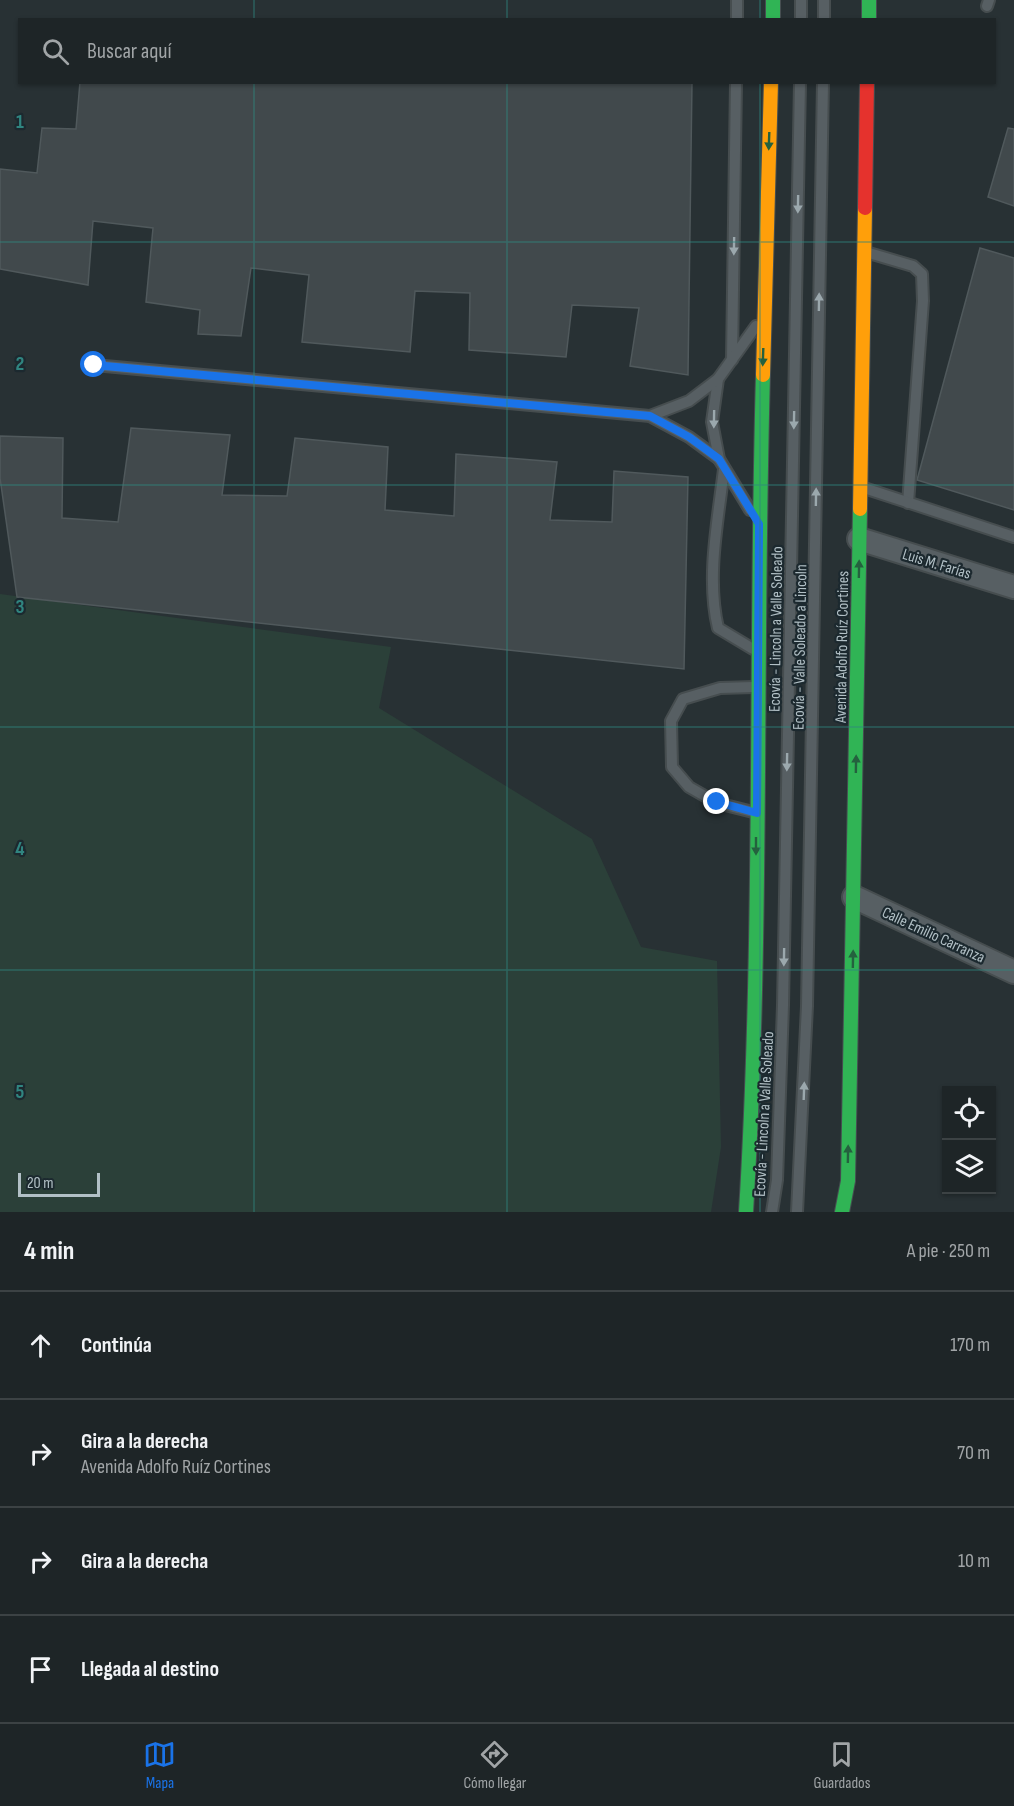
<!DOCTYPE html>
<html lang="es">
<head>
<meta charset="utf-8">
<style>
  :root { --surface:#1e2527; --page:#2b3133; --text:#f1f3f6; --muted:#a1a5a7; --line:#3c4244; --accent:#1a73e8 }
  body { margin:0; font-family:"Sofia Sans Condensed",sans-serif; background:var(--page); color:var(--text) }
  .controls { position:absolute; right:18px; bottom:18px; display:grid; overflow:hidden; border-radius:0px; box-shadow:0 2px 4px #0004 }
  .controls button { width:54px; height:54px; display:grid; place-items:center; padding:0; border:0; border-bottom:2px solid var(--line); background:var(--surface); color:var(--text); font:30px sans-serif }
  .scale { position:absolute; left:18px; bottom:15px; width:82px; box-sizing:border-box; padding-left:6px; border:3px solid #b2c0c6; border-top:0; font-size:16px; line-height:21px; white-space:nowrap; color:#b2c0c6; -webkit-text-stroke:4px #1c292f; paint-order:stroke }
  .stop { position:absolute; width:18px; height:18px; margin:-14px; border:4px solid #1a73e8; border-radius:50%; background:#fff }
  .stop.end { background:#1a73e8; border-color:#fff; box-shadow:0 2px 6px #0008 }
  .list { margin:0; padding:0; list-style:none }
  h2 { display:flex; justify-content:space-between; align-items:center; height:78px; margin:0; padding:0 24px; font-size:26px }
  h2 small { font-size:20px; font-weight:400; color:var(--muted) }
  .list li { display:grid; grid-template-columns:39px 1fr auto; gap:18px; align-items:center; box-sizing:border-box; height:108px; padding:0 24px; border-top:2px solid var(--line) }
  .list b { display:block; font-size:22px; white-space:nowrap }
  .list p { margin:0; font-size:20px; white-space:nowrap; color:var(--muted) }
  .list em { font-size:20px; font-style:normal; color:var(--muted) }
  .icon { flex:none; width:33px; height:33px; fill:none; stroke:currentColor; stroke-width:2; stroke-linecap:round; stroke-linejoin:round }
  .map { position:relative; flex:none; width:1014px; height:1212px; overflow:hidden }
  .search { position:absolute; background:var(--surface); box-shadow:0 2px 4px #0004; left:18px; right:18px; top:18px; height:66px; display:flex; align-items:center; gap:15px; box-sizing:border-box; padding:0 21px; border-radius:0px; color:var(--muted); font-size:22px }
  .sheet { height:510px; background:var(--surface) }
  nav { display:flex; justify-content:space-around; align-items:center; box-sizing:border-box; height:84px; border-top:2px solid var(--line); background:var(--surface); font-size:16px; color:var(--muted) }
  nav a { display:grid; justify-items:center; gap:3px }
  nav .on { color:var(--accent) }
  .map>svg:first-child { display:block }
</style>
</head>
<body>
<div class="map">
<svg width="1014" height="1212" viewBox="0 0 1014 1212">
  <rect width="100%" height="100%" fill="#283134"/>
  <path fill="#2b4039" d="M0,594L391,647L379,708L592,839L641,947L717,961L721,1147L711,1212H0Z"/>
  <g fill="#41494c" stroke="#50595c" stroke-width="1.5">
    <path d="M80,82H692L688,375L630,366L639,308L572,305L566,357L469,350L470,293L415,291L410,352L302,342L309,275L251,268L241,336L198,334L200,310L146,302L153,228L93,221L88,285L0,269V169L37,173L42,128L76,129Z"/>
    <path d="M1008,128L1014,129V206L988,197Z"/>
    <path d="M980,248L1014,258V510L917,480Z"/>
    <path d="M131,428L230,435L222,495L287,496L295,438L388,447L385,510L454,516L456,454L557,462L550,520L612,522L614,471L688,477L684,669L17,597L0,478V436L63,438L62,518L118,522Z"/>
  </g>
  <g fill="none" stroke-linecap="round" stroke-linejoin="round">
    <defs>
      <g id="lane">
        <path d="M987,6L989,0"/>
        <path d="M737,20V0"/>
        <path d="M801,20V0"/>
        <path d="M824,20V0"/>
        <path d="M869,253L913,266L922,274L923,301L908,503"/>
        <path d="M732,360L736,82"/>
        <path d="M94,365L650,416L689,437L719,459"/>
        <path d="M718,379L712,422L719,459L750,510"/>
        <path d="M650,416L689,401L718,379L756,326"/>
        <path d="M724,469C718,520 706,578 718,628L753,649"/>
        <path d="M864,488L1014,537"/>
        <path d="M753,812L717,803L689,787L672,767L671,721L683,699L720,688L754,687"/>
        <path d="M772,1212L777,1180L783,1005L800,82"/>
        <path d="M797,1212L807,1006L823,82"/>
      </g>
      <g id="street">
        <path d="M859,539L1014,587"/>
        <path d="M854,897L1014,972"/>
      </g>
      <g id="fast">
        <path d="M773,0V20"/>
        <path d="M869,0V20"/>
        <path d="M746,1212C763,933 755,654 763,375"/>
        <path d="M842,1212L848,1181L860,509"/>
      </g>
      <g id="slow">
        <path d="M763,375L771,82"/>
        <path d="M860,509L865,208"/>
      </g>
      <path id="jam" d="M865,208L867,82"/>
    </defs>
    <use href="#lane" stroke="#464d4f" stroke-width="14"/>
    <use href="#street" stroke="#464d4f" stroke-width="26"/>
    <use href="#fast" stroke="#464e51" stroke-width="16"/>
    <use href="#slow" stroke="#464e51" stroke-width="16"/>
    <use href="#jam" stroke="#464e51" stroke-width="16"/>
    <use href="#lane" stroke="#575f63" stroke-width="10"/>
    <use href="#street" stroke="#575f63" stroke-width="22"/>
    <use href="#fast" stroke="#30b455" stroke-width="14"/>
    <use href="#slow" stroke="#ff9f0a" stroke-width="14"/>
    <use href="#jam" stroke="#e5322d" stroke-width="14"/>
  </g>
  <defs><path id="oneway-solid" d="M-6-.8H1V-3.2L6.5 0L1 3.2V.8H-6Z" transform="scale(1.5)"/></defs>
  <g fill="#24613e">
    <use href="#oneway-solid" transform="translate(769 141) rotate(92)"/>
    <use href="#oneway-solid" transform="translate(763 357) rotate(92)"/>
    <use href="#oneway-solid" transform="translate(859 569) rotate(-89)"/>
    <use href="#oneway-solid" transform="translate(856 764) rotate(-89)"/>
    <use href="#oneway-solid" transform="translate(756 846) rotate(90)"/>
    <use href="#oneway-solid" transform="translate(853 959) rotate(-89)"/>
    <use href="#oneway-solid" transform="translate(848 1154) rotate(-89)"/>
  </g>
  <g fill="#9ba8ad">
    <use href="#oneway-solid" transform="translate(798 204) rotate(91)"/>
    <use href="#oneway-solid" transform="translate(734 246) rotate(91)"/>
    <use href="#oneway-solid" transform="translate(819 302) rotate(-89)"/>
    <use href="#oneway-solid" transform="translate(714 419) rotate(91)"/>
    <use href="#oneway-solid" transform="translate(794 420) rotate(91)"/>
    <use href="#oneway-solid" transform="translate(816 497) rotate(-89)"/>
    <use href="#oneway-solid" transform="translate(787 762) rotate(91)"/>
    <use href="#oneway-solid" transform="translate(784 957) rotate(91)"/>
    <use href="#oneway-solid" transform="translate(804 1091) rotate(-88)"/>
  </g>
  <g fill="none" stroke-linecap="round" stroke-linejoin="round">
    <path stroke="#1a73e8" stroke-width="8" d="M94,365L650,416L689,437L719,459L759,524L757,813L717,802"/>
  </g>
  <path fill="none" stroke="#308580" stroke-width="1.5" stroke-opacity="0.55" d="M254,0V20M507,0V20M760,0V20M254,82V1212M507,82V1212M760,82V1212M0,242H1014M0,485H1014M0,727H1014M0,970H1014"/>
  <g text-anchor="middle" stroke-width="4.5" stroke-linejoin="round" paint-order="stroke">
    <g font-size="16" fill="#b2c0c6" stroke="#1c292f">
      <text transform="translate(937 563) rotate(17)" y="6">Luis M. Farías</text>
      <text transform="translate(775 629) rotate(-89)" y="6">Ecovía - Lincoln a Valle Soleado</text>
      <text transform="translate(799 647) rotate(-89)" y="6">Ecovía - Valle Soleado a Lincoln</text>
      <text transform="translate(841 647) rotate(-89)" y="6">Avenida Adolfo Ruíz Cortines</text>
      <text transform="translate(934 934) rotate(25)" y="6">Calle Emilio Carranza</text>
      <text transform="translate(763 1114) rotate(-87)" y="6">Ecovía - Lincoln a Valle Soleado</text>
    </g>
  </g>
  <g font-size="20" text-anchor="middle" font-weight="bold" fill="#308580" stroke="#1c292f" stroke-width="4.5" stroke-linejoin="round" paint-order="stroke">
    <text x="20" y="128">1</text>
    <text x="20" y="370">2</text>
    <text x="20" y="613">3</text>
    <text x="20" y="855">4</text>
    <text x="20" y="1098">5</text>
  </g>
</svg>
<div class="controls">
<button><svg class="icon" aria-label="locate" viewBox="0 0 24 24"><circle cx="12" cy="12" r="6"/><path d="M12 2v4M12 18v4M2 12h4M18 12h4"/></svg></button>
<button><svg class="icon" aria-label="layers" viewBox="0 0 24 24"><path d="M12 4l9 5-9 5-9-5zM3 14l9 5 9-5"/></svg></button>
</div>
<div class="scale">20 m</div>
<div class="stop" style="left:94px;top:365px"></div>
<div class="stop end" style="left:717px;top:802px"></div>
<div class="search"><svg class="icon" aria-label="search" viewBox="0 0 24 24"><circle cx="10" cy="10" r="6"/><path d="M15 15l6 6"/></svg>Buscar aquí</div>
</div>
<section class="sheet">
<h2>4 min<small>A pie · 250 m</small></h2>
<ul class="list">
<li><svg class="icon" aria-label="ahead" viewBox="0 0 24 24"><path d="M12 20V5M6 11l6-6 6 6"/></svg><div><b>Continúa</b></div><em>170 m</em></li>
<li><svg class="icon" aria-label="right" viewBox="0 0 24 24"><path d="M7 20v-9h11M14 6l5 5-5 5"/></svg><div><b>Gira a la derecha</b><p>Avenida Adolfo Ruíz Cortines</p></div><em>70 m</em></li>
<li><svg class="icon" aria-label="right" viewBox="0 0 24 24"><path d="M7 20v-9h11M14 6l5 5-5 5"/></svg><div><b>Gira a la derecha</b></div><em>10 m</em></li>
<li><svg class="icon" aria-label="arrive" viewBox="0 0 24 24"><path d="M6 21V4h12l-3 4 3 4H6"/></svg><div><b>Llegada al destino</b></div></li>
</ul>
</section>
<nav>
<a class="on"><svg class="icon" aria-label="map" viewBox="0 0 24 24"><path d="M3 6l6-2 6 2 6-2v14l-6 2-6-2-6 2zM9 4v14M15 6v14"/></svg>Mapa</a>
<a><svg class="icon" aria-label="directions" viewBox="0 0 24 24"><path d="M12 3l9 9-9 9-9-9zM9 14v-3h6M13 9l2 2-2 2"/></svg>Cómo llegar</a>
<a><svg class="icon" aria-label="saved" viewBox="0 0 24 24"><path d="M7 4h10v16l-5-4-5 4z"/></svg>Guardados</a>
</nav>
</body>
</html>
